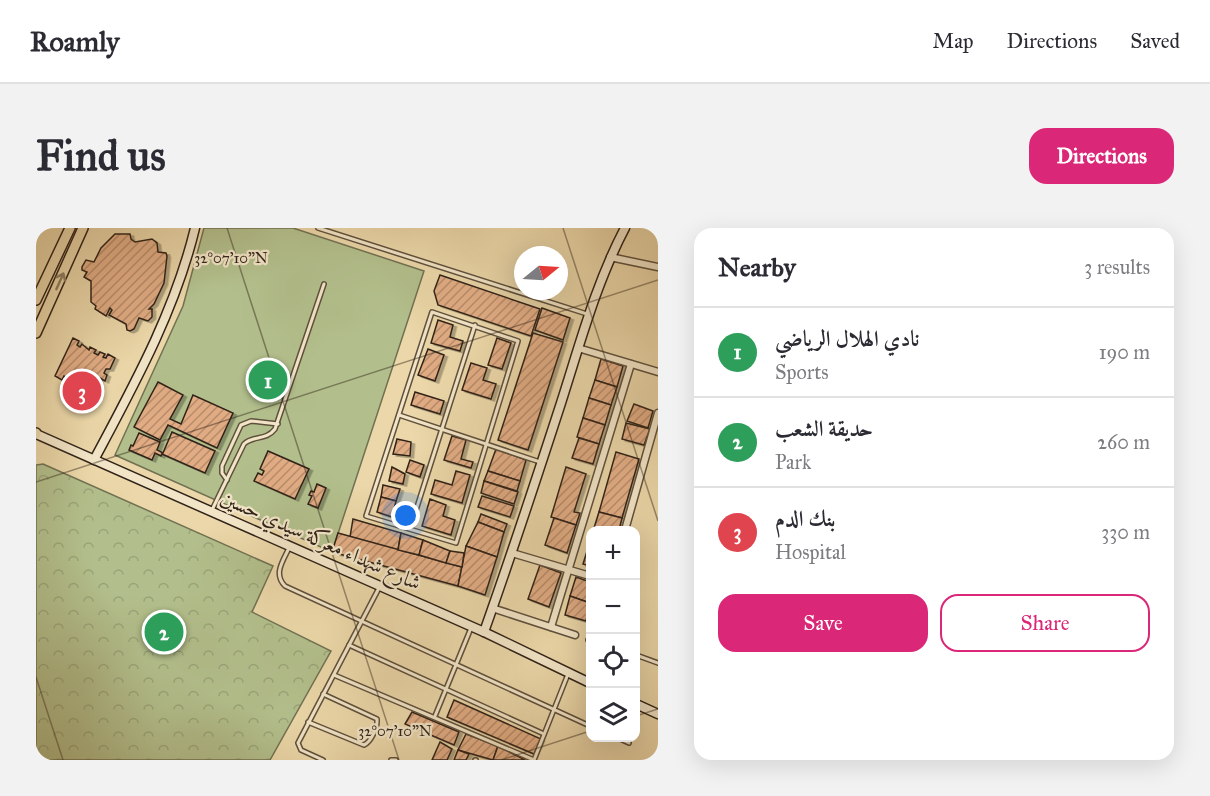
<!DOCTYPE html>
<html lang="en">
<head>
<meta charset="utf-8">
<style>
  :root { --surface:#fff; --page:#f2f2f3; --text:#2b2b33; --muted:#7c7c81; --line:#e1e1e2; --accent:#db2777 }
  body { margin:0; font-family:"IM FELL Great Primer",Amiri,serif; background:var(--page); color:var(--text) }
  .controls { position:absolute; right:18px; bottom:18px; display:grid; overflow:hidden; border-radius:12px; box-shadow:0 6px 24px #0002 }
  .controls button { width:54px; height:54px; display:grid; place-items:center; padding:0; border:0; border-bottom:2px solid var(--line); background:var(--surface); color:var(--text); font:30px sans-serif }
  .compass { position:absolute; left:478px; top:18px; width:54px; height:54px; border-radius:50%; background:var(--surface); box-shadow:0 6px 24px #0002; rotate:72deg }
  .you { position:absolute; left:370px; top:288px; width:21px; height:21px; margin:-15px; border:4px solid #fff; border-radius:50%; background:#1a73e8; box-shadow:0 0 0 9px #1a73e833 }
  .badge { display:grid; place-items:center; width:39px; height:39px; border-radius:50%; background:var(--accent); color:#fff; font-size:20px; font-weight:700 }
  .pin { position:absolute; translate:-50% -50%; border:3px solid #fff; box-shadow:0 2px 6px #0006 }
  .list { margin:0; padding:0; list-style:none }
  h2 { display:flex; justify-content:space-between; align-items:center; height:78px; margin:0; padding:0 24px; font-size:26px }
  h2 small { font-size:20px; font-weight:400; color:var(--muted) }
  .list li { display:grid; grid-template-columns:39px 1fr auto; gap:18px; align-items:center; box-sizing:border-box; height:90px; padding:0 24px; border-top:2px solid var(--line) }
  .list b { display:block; font-size:22px; white-space:nowrap }
  .list p { margin:0; font-size:20px; white-space:nowrap; color:var(--muted) }
  .list em { font-size:20px; font-style:normal; color:var(--muted) }
  .actions { display:flex; gap:12px; padding:18px 24px }
  .actions a { flex:1; padding:14px 0; border:2px solid var(--accent); border-radius:18px; text-align:center; font-size:21px; color:var(--accent) }
  .actions .main { background:var(--accent); color:#fff }
  .icon { flex:none; width:33px; height:33px; fill:none; stroke:currentColor; stroke-width:2; stroke-linecap:round; stroke-linejoin:round }
  .map { position:relative; flex:none; width:622px; height:532px; overflow:hidden; border-radius:18px }
  header { display:flex; align-items:center; gap:36px; box-sizing:border-box; height:84px; padding:0 30px; background:var(--surface); border-bottom:2px solid var(--line) }
  header strong { font-size:28px }
  nav { display:flex; gap:33px; margin-inline-start:auto; font-size:21px }
  .intro { display:flex; align-items:center; justify-content:space-between; box-sizing:border-box; height:144px; padding:0 36px }
  h1 { margin:0; font-size:42px }
  .button { padding:15px 27px; border-radius:18px; background:var(--accent); color:#fff; font-size:21px; font-weight:700 }
  main { display:flex; gap:36px; padding:0 36px }
  aside { flex:1; background:var(--surface); border-radius:18px; box-shadow:0 6px 24px #0002 }
  .map>svg:first-child { display:block }
</style>
</head>
<body>
<header>
<strong>Roamly</strong>
<nav><a>Map</a><a>Directions</a><a>Saved</a></nav>
</header>
<div class="intro"><h1>Find us</h1><a class="button">Directions</a></div>
<main>
<div class="map">
<svg width="622" height="532" viewBox="0 0 622 532">
  <defs>
    <pattern id="park-crowns" width="20" height="18" patternUnits="userSpaceOnUse" patternTransform="scale(1.5)"><rect width="20" height="18" fill="#b2bf8c"/><path d="M2 6a3 3 0 1 1 6 0M12 15a3 3 0 1 1 6 0" fill="none" stroke="#99a478"/></pattern>
    <pattern id="building-hatch" width="6" height="6" patternUnits="userSpaceOnUse" patternTransform="scale(1.5)"><rect width="6" height="6" fill="#e1ac84"/><path d="M-1 1l2-2M0 6l6-6M5 7l2-2" fill="none" stroke="#b78c6b"/></pattern>
    <filter id="shadow"><feDropShadow dx="3.5" dy="2" stdDeviation="0" flood-color="#0004"/></filter>
  </defs>
  <rect width="100%" height="100%" fill="#ebd7a9"/>
  <filter id="stains"><feTurbulence type="fractalNoise" baseFrequency=".00333" numOctaves="4"/><feColorMatrix values="0 0 0 0 .2 0 0 0 0 .09 0 0 0 0 .02 0 0 0 .5 -.17"/></filter>
  <radialGradient id="worn" r=".72"><stop offset=".6" stop-color="#630" stop-opacity="0"/><stop offset="1" stop-color="#630" stop-opacity=".3"/></radialGradient>
  <path fill="#b2bf8c" stroke="#717152" stroke-width="1.5" d="M168,0H257L388,43L296,324L79,227L147,78Z"/>
  <path fill="url(#park-crowns)" stroke="#717152" stroke-width="1.5" d="M7,236L237,338L216,384L295,423L234,532H0V237Z"/>
  <g fill="url(#building-hatch)" stroke="#302319" stroke-width="1.5" filter="url(#shadow)">
    <path d="M79,6H94L95,11L99,14L116,11L121,15L122,24L130,25L131,28L128,55L118,76L113,81H116V89L112,93L103,90L98,101L94,103L91,102L90,96L73,87L76,82L74,80L70,88L59,81L60,78L55,74V53L48,49L51,44L46,42V39L50,32L58,34L65,20Z"/>
    <path d="M404,47L504,81L495,108L402,77L398,63Z"/>
    <path d="M506,80L534,90L527,112L499,102Z"/>
    <path d="M402,92L417,97L414,109L427,113L424,123L395,115Z"/>
    <path d="M497,105L527,114L492,222L462,212Z"/>
    <path d="M37,110L43,113L41,117L44,119L46,116L53,122L54,119L60,122L58,125L62,127L64,124L69,126L67,129L70,130L72,126L79,130L74,141H70L68,145L71,147L69,153L64,150L61,157L57,155L53,164L59,167L53,178L41,172L40,176L28,170L34,158L38,160L40,154L28,148L26,152L19,148Z"/>
    <path d="M461,110L475,115L466,141L452,137Z"/>
    <path d="M392,121L408,127L399,153L382,147Z"/>
    <path d="M565,131L587,138L581,159L559,152Z"/>
    <path d="M435,135L451,140L447,152L460,156L455,171L426,162Z"/>
    <path d="M559,152L581,159L575,177L553,170Z"/>
    <path d="M122,154L147,167L134,191L145,196L157,167L197,185L181,220L132,197L124,212L98,199Z"/>
    <path d="M379,164L408,173L404,186L375,177Z"/>
    <path d="M553,170L575,177L569,197L547,190Z"/>
    <path d="M598,176L617,183L612,200L591,193Z"/>
    <path d="M547,190L569,197L563,216L541,209Z"/>
    <path d="M590,195L614,201L608,217L586,211Z"/>
    <path d="M136,204L179,223L169,245L126,226L125,228L119,225L116,232L93,222L95,217L97,218L103,205L124,214L121,222L127,225Z"/>
    <path d="M416,208L430,212L425,231L437,234L435,240L408,232Z"/>
    <path d="M543,210L563,216L557,236L536,230Z"/>
    <path d="M361,211L375,214L374,228L357,226Z"/>
    <path d="M460,221L490,232L484,253L452,243Z"/>
    <path d="M232,223L273,241L259,271L218,253L222,245L226,247L228,243L224,241Z"/>
    <path d="M580,224L603,231L586,290L563,284Z"/>
    <path d="M374,232L388,237L384,249L370,244Z"/>
    <path d="M356,239L369,246L367,256L353,253Z"/>
    <path d="M530,239L550,246L538,284L544,285L540,297L515,289Z"/>
    <path d="M420,243L434,247L426,275L395,266L399,252L416,257Z"/>
    <path d="M452,243L484,253L481,263L448,253Z"/>
    <path d="M448,253L482,264L478,276L445,265Z"/>
    <path d="M281,256L290,260L282,280L272,276L276,268L273,267L275,263L278,264Z"/>
    <path d="M347,257L364,261L360,273L345,269Z"/>
    <path d="M446,268L478,278L474,289L442,279Z"/>
    <path d="M345,269L360,273L356,289L341,284Z"/>
    <path d="M394,271L410,277L407,288L419,292L415,307L386,298Z"/>
    <path d="M563,284L586,290L583,302H567L558,300Z"/>
    <path d="M445,286L471,296L468,304L442,294Z"/>
    <path d="M518,290L540,297L531,325L509,317Z"/>
    <path d="M317,291L365,305L362,322L314,309Z"/>
    <path d="M442,294L468,304L461,329L430,318Z"/>
    <path d="M302,305L426,339L422,358L296,324Z"/>
    <path d="M365,305L387,312L383,327L362,322Z"/>
    <path d="M387,312L414,323L410,335L383,327Z"/>
    <path d="M553,317L554,318V338L547,336Z"/>
    <path d="M430,318L461,329L449,367L422,358Z"/>
    <path d="M414,323L428,325L426,339L410,335Z"/>
    <path d="M504,337L525,345L513,379L492,371Z"/>
    <path d="M540,349L554,354V375L534,368Z"/>
    <path d="M534,368L554,375L550,393L529,387Z"/>
    <path d="M418,472L505,511L498,526L411,489Z"/>
    <path d="M376,484L423,504L418,517L369,496Z"/>
    <path d="M430,506L462,518L457,532L422,522Z"/>
    <path d="M404,514L416,521L411,532H396Z"/>
    <path d="M462,518L489,532H457Z"/>
    <path d="M422,522L433,526L430,532H418Z"/>
  </g>
  <g fill="none" stroke-linecap="round" stroke-linejoin="round">
    <defs>
      <g id="lane">
        <path d="M282,0L551,86"/>
        <path d="M396,84L482,113L420,315L330,288Z"/>
        <path d="M363,187L504,234"/>
        <path d="M191,252L186,245V238L205,197L215,193L242,196"/>
        <path d="M176,282L208,216C217,207 230,213 239,201L288,56"/>
        <path d="M374,301L439,97"/>
        <path d="M253,320C247,333 237,346 249,358L554,498"/>
        <path d="M552,412H554"/>
        <path d="M313,417L508,506"/>
        <path d="M600,427L622,435"/>
        <path d="M298,447L498,532"/>
        <path d="M399,488L435,400"/>
        <path d="M272,494L328,517C335,514 342,499 341,491L287,466"/>
        <path d="M580,509L593,515"/>
        <path d="M287,532L265,522L262,515L343,360"/>
        <path d="M355,532H360"/>
        <path d="M439,532H440"/>
        <path d="M498,532L532,446"/>
      </g>
      <g id="street">
        <path d="M574,29L622,39"/>
        <path d="M542,120L622,144"/>
        <path d="M589,302L622,185"/>
        <path d="M476,325L554,348"/>
        <path d="M456,380L539,407"/>
        <path d="M515,399L595,136"/>
      </g>
      <g id="secondary">
        <path d="M0,206L448,404L554,455"/>
        <path d="M58,232C98,157 139,83 159,0"/>
        <path d="M448,404C475,328 500,252 525,175C544,116 560,55 589,0"/>
        <path d="M600,476L622,486"/>
      </g>
      <g id="primary">
        <path d="M0,72L34,0"/>
        <path d="M0,105L47,0"/>
        <path d="M0,205V206"/>
      </g>
    </defs>
    <use href="#lane" stroke="#5f503d" stroke-width="6"/>
    <use href="#street" stroke="#5f503d" stroke-width="9"/>
    <use href="#secondary" stroke="#302319" stroke-width="11"/>
    <use href="#primary" stroke="#302319" stroke-width="12"/>
    <use href="#lane" stroke="#f2e5c7" stroke-width="3"/>
    <use href="#street" stroke="#f2e5c7" stroke-width="6"/>
    <use href="#secondary" stroke="#f2e5c7" stroke-width="8"/>
    <use href="#primary" stroke="#ebd7a9" stroke-width="9"/>
  </g>
  <defs><path id="oneway-shaft" d="M-6 0H5M1.5-3L5.5 0L1.5 3" fill="none" stroke-width="1.6" stroke-linecap="round" stroke-linejoin="round" transform="scale(1.5)"/></defs>
  <use stroke="#8e7d61" href="#oneway-shaft" transform="translate(24 53) rotate(-66)"/>
  <path fill="none" stroke="#302319" stroke-width="1.5" stroke-opacity="0.45" d="M191,0L363,532M527,0L622,293M0,254L622,52M0,449L27,532M600,488L622,481M465,532L554,503"/>
  <g text-anchor="middle" stroke-width="4.5" stroke-linejoin="round" paint-order="stroke">
    <g font-size="21" fill="#302319" stroke="#f2e5c7">
      <text transform="translate(285 312) rotate(24)" y="7">شارع شهداء معركة سيدي حسين</text>
    </g>
  </g>
  <g font-size="15" text-anchor="middle" fill="#302319" stroke="#f2e5c7" stroke-width="4.5" stroke-linejoin="round" paint-order="stroke">
    <text x="195" y="35">32°07'10"N</text>
    <text x="359" y="508">32°07'10"N</text>
  </g>
  <rect width="100%" height="100%" filter="url(#stains)"/>
  <rect width="100%" height="100%" fill="url(#worn)"/>
</svg>
<div class="controls">
<button>+</button>
<button>−</button>
<button><svg class="icon" aria-label="locate" viewBox="0 0 24 24"><circle cx="12" cy="12" r="6"/><path d="M12 2v4M12 18v4M2 12h4M18 12h4"/></svg></button>
<button><svg class="icon" aria-label="layers" viewBox="0 0 24 24"><path d="M12 4l9 5-9 5-9-5zM3 14l9 5 9-5"/></svg></button>
</div>
<svg class="compass" viewBox="-18 -18 36 36"><path d="M0-13l5 13h-10z" fill="#e53935"/><path d="M0 13l5-13h-10z" fill="#7c7c81"/></svg>
<div class="you"></div>
<div class="pin badge" style="left:232px;top:152px;background:#2e9e5b">1</div>
<div class="pin badge" style="left:128px;top:404px;background:#2e9e5b">2</div>
<div class="pin badge" style="left:46px;top:163px;background:#e0444e">3</div>
</div>
<aside>
<h2>Nearby<small>3 results</small></h2>
<ul class="list">
<li><span class="badge" style="background:#2e9e5b">1</span><div><b>نادي الهلال الرياضي</b><p>Sports</p></div><em>190 m</em></li>
<li><span class="badge" style="background:#2e9e5b">2</span><div><b>حديقة الشعب</b><p>Park</p></div><em>260 m</em></li>
<li><span class="badge" style="background:#e0444e">3</span><div><b>بنك الدم</b><p>Hospital</p></div><em>330 m</em></li>
</ul>
<div class="actions"><a class="main">Save</a><a>Share</a></div>
</aside>
</main>
</body>
</html>
